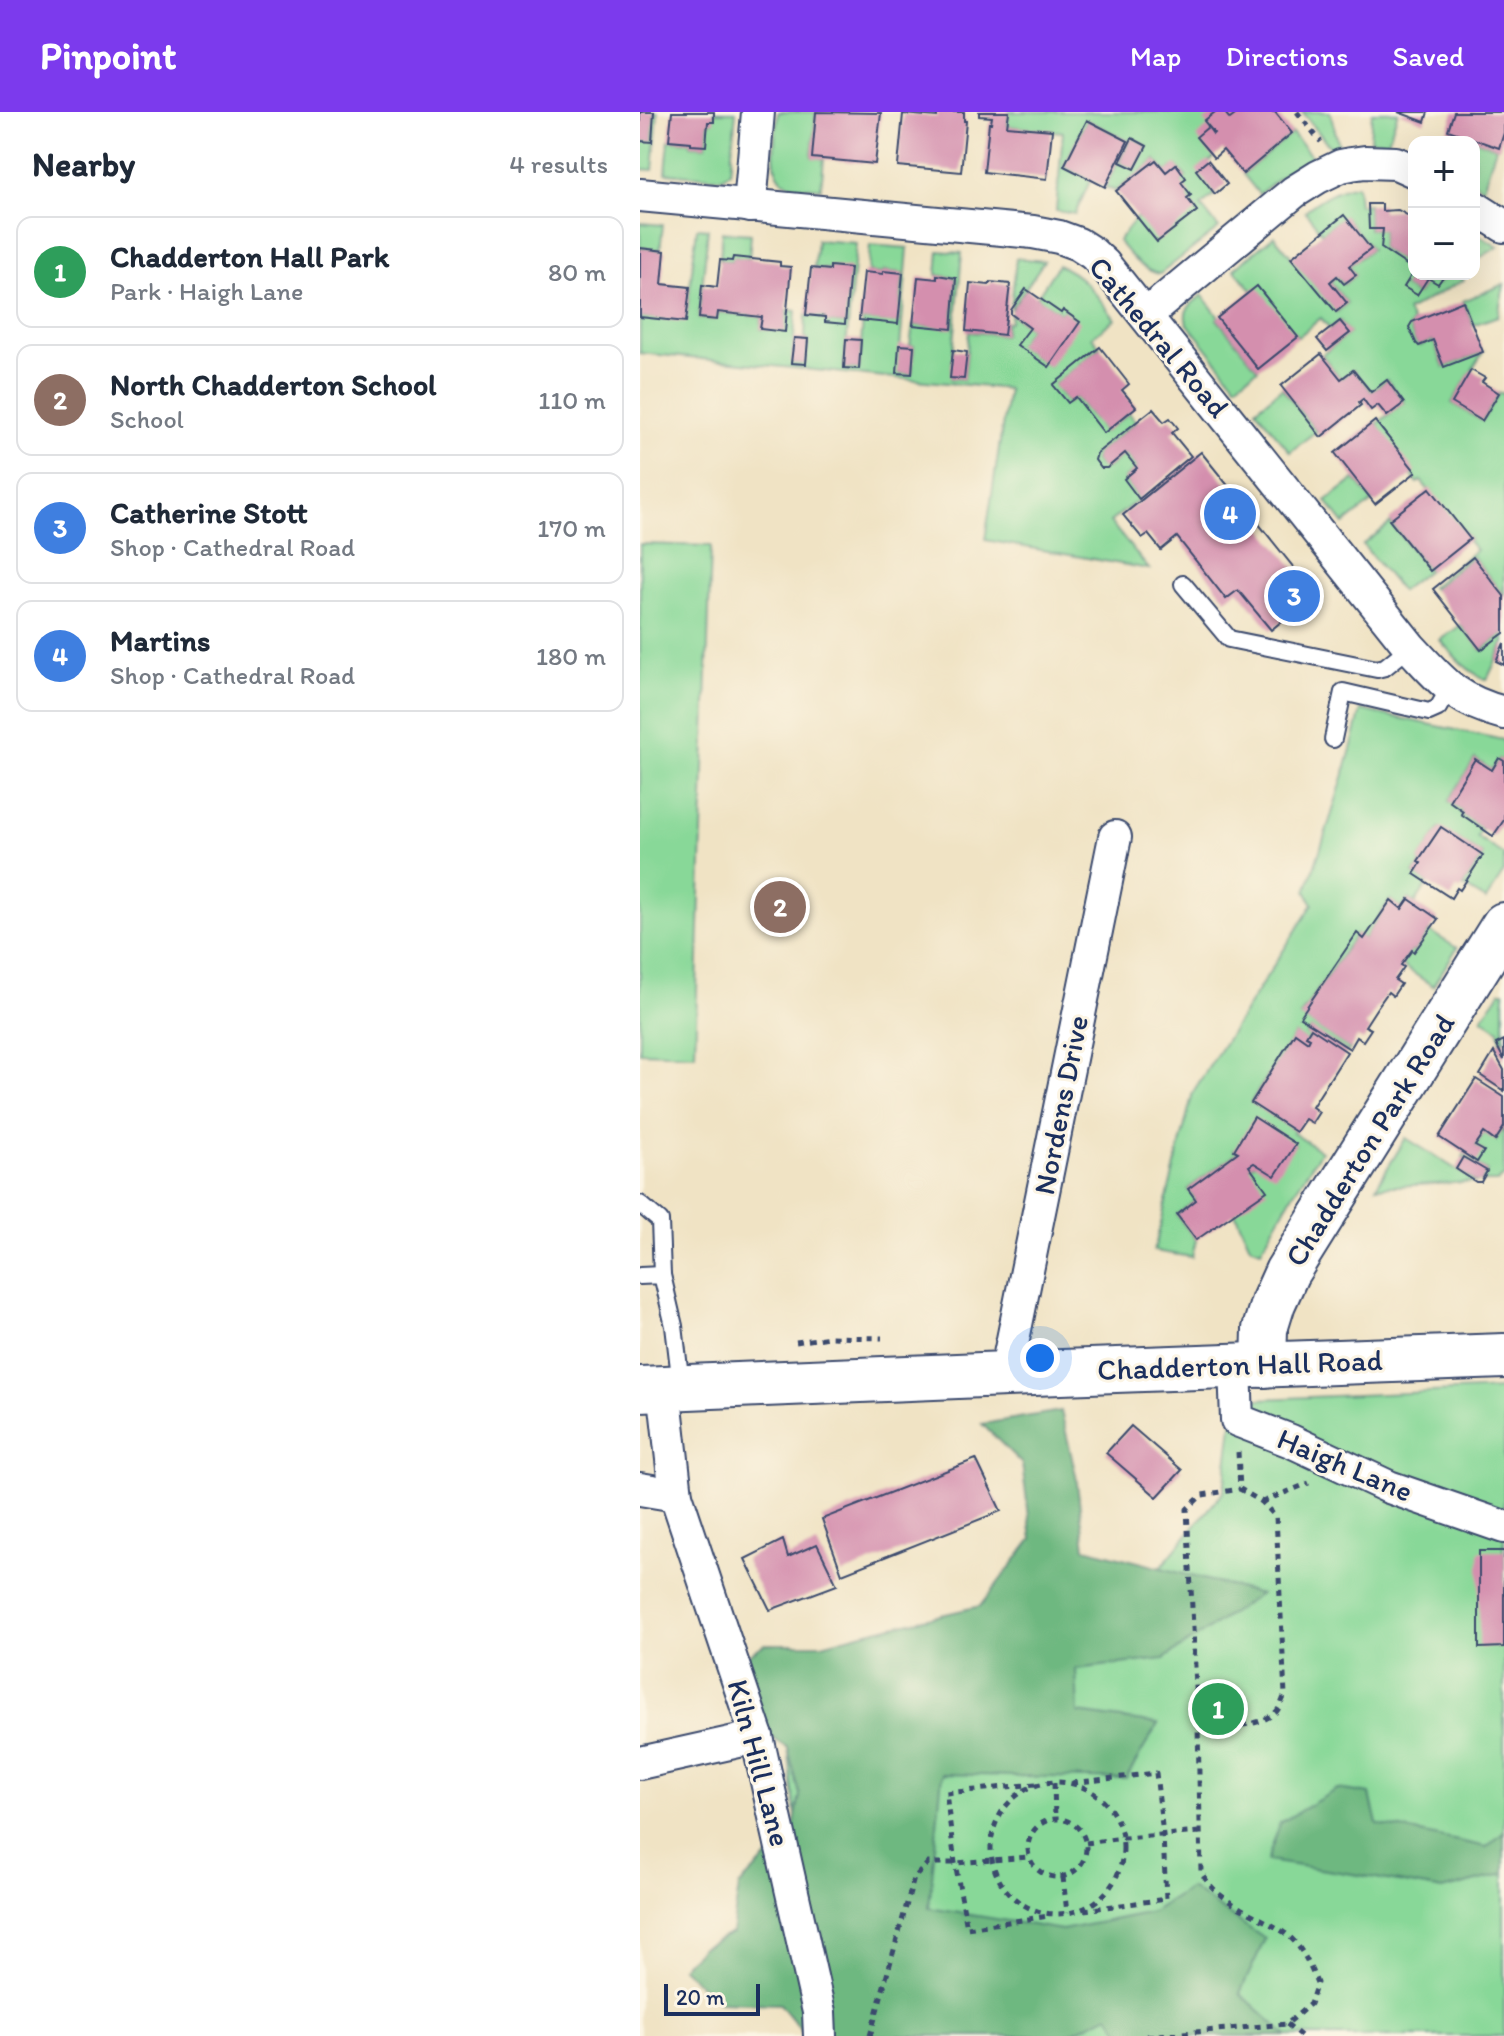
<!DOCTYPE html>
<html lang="en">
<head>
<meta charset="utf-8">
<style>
  :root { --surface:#fff; --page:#f2f2f3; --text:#1f2937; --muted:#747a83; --line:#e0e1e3; --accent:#7c3aed }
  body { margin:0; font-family:Itim,sans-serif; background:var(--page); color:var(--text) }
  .controls { position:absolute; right:24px; top:24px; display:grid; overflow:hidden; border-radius:16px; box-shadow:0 8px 32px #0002 }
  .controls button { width:72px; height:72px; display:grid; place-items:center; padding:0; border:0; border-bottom:2px solid var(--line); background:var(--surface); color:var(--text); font:40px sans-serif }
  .scale { position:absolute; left:24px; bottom:20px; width:96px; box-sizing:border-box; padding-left:8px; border:4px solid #1b2f5e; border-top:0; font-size:22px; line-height:28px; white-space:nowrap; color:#1b2f5e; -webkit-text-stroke:6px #fcf5e5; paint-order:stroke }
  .you { position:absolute; left:400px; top:1246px; width:28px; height:28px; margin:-20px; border:6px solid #fff; border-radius:50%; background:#1a73e8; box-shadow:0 0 0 12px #1a73e833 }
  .badge { display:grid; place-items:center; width:52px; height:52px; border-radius:50%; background:var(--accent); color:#fff; font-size:26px; font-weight:700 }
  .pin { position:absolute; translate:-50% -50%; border:4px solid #fff; box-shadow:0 2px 8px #0006 }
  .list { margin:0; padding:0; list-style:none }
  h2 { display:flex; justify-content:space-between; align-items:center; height:104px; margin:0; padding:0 32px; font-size:34px }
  h2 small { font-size:26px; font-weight:400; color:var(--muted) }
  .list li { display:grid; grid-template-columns:52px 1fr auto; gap:24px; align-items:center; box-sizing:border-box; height:112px; margin:0 16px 16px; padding:0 16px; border:2px solid var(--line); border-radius:16px }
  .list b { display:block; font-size:30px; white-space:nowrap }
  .list p { margin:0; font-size:26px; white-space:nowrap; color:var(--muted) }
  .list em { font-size:26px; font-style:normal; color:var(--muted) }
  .map { position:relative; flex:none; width:864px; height:1924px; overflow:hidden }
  header { display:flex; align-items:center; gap:48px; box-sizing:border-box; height:112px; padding:0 40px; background:var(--accent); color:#fff }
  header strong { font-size:38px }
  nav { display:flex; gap:44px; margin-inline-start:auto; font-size:28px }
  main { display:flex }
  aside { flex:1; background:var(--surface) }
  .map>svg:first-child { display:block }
</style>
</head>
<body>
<header>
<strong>Pinpoint</strong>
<nav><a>Map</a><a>Directions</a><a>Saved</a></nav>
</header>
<main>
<aside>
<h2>Nearby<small>4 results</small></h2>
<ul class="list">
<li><span class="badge" style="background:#2e9e5b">1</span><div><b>Chadderton Hall Park</b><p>Park · Haigh Lane</p></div><em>80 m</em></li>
<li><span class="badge" style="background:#8d6e63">2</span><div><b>North Chadderton School</b><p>School</p></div><em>110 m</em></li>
<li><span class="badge" style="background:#3f7fe0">3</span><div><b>Catherine Stott</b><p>Shop · Cathedral Road</p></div><em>170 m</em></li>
<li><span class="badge" style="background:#3f7fe0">4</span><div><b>Martins</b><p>Shop · Cathedral Road</p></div><em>180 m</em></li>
</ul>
</aside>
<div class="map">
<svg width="864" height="1924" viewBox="0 0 864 1924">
  <rect width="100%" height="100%" fill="#fcf5e5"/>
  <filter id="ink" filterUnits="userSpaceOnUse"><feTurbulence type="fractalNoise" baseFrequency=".0125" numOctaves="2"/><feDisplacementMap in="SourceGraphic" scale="16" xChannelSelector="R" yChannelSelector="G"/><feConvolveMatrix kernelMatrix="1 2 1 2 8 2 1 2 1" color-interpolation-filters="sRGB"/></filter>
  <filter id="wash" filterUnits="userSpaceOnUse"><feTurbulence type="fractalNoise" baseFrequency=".006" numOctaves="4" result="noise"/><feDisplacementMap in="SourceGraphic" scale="32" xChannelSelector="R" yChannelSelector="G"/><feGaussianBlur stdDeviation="1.8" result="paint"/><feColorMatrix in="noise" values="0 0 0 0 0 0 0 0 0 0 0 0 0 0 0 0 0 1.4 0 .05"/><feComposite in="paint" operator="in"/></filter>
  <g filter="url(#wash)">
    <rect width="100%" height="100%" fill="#f0e3c4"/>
    <g fill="#88d898" stroke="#52847b" stroke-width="2" fill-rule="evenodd">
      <path d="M14,0H18L13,58L0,57V29H12Z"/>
      <path d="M74,0H96L90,60L82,66L26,61L29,28L51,30V33L66,34L68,10H73Z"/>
      <path d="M138,0H176L172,45L184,47L181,76C171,75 159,75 149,72C125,63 137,19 138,0Z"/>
      <path d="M369,0H575L573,22L574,46L569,50L575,82L561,94L579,116L520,162C501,159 490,143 478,129L497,105L557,99L547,86L541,70L546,65L536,53L526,60L516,48L476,79L465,75L488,29L447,8L424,54L451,67L435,102L416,99L423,20L367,14ZM492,27L507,34L495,57L480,50Z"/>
      <path d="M662,0H690L699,33L691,36Z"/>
      <path d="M732,0H758L748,29L730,28Z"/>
      <path d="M810,19L856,35L843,76L834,70V30H806Z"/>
      <path d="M652,21L672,45L644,62L619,82L603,62Z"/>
      <path d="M717,73L719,93L728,92L729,117H743L741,136L774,158L764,175L777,183L788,166L798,172L805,162H820L824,168L767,199L772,210L769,215L776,231L780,234L793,228L804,255L843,240L812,291L842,309L859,281H864V484L833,445L793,477L791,475L836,438L828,429L830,427L781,369L777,371L737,312L764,290L747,268L731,280L713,258L701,267L682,243L709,221L700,209L690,217L681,206L658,225L612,178L594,157L634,124L697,200L707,191L690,170L697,164L704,172L715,163L709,154L731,137L704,104L682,121L665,99C681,86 696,77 717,73Z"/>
      <path d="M0,111L23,113L20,138L0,136Z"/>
      <path d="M57,116L68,117L59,206L76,208L78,200L122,205L121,217L144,219L147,198L156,199L152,251L165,252L168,227L165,226L166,203L185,205V210L205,212L190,155V158L174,156L177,128L216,131L204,256L219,257L223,208L258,211L263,161L244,159L243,162L228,160L230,133L268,136L258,261L272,262L274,234H270L273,213L312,216L316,166L297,163L299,139L322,141L311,266L324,267L329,220L364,223L366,210H370L371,202L390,216L378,233L409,254L423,199L421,201L397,185L418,153C444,163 458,185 475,207L452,225L460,235L414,273L428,291L436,285L464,320L489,301L496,310L457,341L455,348L461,355L467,356L485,341L497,356L484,367L499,387L470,410L509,457L345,428L368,277L0,241V205L46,209Z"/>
      <path d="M82,120L111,122L109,147L93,145L92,149L80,148Z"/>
      <path d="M834,120L858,135L834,149Z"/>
      <path d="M376,146L404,149L371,198Z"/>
      <path d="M864,172L858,204L833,213L823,189Z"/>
      <path d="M562,183L579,205L577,207L618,257L596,273L547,211C542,197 552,192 562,183Z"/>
      <path d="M642,276L676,319L650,340L616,297Z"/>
      <path d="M715,367L733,389L704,412L686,389Z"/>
      <path d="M751,411L788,458L761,479L723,433Z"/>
      <path d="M0,432L71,434L55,942L0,940Z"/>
      <path d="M821,513L842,538L864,521V531L847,568C824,557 817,547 800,528Z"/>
      <path d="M721,598L864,628V649L859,647L852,658L835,647L809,689L823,699L821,702L842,716L837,725L864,743V760L846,788L823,774L843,743L800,716L779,749L781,751L774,762L788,771L775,791L769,787L762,797L750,788L724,827L716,822L660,904L710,937L707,940L671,917L666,923L670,926L668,930L655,922L611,990L654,1018L653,1021L681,1039L651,1085L621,1138L610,1134L595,1101L609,1054L656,1032L595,1038L598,1040L548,1077L556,1088L537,1103L556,1128L552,1145L514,1139L553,980L673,792L666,779C687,720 706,660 721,598Z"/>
      <path d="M789,819L817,836L793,874L761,853L772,838L774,840Z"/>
      <path d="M861,879H864V928L861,930L859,918L842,906Z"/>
      <path d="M864,1015V1064L857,1070H841L847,1059L823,1045L825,1042L843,1039L835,1034L844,1021L856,1028Z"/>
      <path d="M766,1026L836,1070L736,1075Z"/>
      <path d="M864,1277V1924H179V1900L148,1636L436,1557L584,1379L595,1288Z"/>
    </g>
    <g fill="#6eb880" stroke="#44746f" stroke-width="2">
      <path d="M421,1299L436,1363L445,1436L620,1482L524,1547L436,1557L438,1601L518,1612L486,1667L302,1662L289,1796L422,1818L512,1800L550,1776L625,1827L600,1881L647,1924H483L469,1903L425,1924H166L140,1892L79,1890L41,1855L62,1835L92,1821L99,1774L153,1720L160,1683L148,1636L92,1600L78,1563L125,1532H182L219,1522L340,1494L392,1427L382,1352L342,1312Z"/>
      <path d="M697,1677L730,1682L737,1712L847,1735L864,1720V1762L803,1778L719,1763L627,1749L640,1711Z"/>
    </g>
    <g id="blocks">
      <g fill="#d48fae">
        <path d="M0,0H14L12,30L0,29Z"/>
        <path d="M32,0H74V10H68L66,34L51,33V30L29,28Z"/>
        <path d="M176,0L241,1L235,52L172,46Z"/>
        <path d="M297,0H324V9H326L321,60L258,54L263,2L297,5Z"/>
        <path d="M339,0H369L367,14L412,18L407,67L344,60L349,11H351L352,5L339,4Z"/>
        <path d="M575,0H584L590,7L599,0H635L652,21L603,62L583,38L574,46L556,25L568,15L573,22L574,21L564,9Z"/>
        <path d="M758,0H788L785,10Z"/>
        <path d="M814,0H864V21L859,36L808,18Z"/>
        <path d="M447,8L488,29L465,75L424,54Z"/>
        <path d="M492,26L507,34L495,57L480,50Z"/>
        <path d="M516,48L526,60L536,52L546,66L541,70L551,83L547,86L557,99L517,130L476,79Z"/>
        <path d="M568,48L587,72L575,82L556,58Z"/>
        <path d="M728,92H742V99L758,98L774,107V158L741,136L743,117H729Z"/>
        <path d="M704,103L731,137L709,154L716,163L704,172L697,164L690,170L707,191L696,200L651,146Z"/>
        <path d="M0,136L25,139L22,172L50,175L46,210L0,205Z"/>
        <path d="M93,145L140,150V154L151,155L145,220L120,217L122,205L78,200L77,208L59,206L62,173L77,175L80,148L92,149Z"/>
        <path d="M190,154L210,156L205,212L185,210V205L166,203L171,156L190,158Z"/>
        <path d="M243,159L263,161L258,212L219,208L224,160L243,162Z"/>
        <path d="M772,162H805L798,172L788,166L777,183L764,175Z"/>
        <path d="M297,163L316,166L312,217L273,213L278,165L297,167Z"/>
        <path d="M350,170L370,172L364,223L326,219L330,171L349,173Z"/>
        <path d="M617,174L658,225L618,257L577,206Z"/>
        <path d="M386,177L421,201L423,198L440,210L409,255L377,233L390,216L371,202V198Z"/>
        <path d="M823,189L843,240L804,255L793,228L779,234L776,231L769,215L772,210Z"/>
        <path d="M700,209L710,221L687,239L677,227Z"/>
        <path d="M154,226L168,227L166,252L151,251Z"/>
        <path d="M206,227L221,228L219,257L204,256Z"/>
        <path d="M259,233L274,234L272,262L257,261Z"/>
        <path d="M460,235L489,272L482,278L496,295L464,321L436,285L428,291L413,273Z"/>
        <path d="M313,238L327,240L324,267L310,266Z"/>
        <path d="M681,242L701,267L713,258L731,280L747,268L764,291L747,304L738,293L731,298L723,287L719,290L721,293L681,325L641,274Z"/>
        <path d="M831,258L845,266L842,270L859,281L842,309L812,291Z"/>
        <path d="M513,297L524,310L530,306L538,316L532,321L551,344L499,387L484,367L497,356L485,341L467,356H461L455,348L457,341Z"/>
        <path d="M735,309L776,360L735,392L695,341Z"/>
        <path d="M561,340L675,482L631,518L598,478L586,487L537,425L521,438L508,422L502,426L483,403Z"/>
        <path d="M790,376L830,427L790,459L749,408Z"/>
        <path d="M833,445L864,484V521L841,538L793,477Z"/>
        <path d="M864,531V553L856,549Z"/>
        <path d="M859,646L864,649V708L853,724L821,702L823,699L809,689L835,647L852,658Z"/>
        <path d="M801,715L843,743L820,778L817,776L811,786L774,762L781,751L778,749Z"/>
        <path d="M769,787L798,807L774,840L772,838L761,853L764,855L755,868L761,872L753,884L748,880L736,897L725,914L731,917L723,929L717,925L710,937L660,905L717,821L724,827L751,788L762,797Z"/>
        <path d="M671,916L707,940L672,995L679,1000L672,1011L665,1007L656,1020L611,991L655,921L668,930L670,926L666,924Z"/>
        <path d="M864,928V948L856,932Z"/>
        <path d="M854,940L864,958V979L840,963Z"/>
        <path d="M836,967L864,985V1015L855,1029L844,1021L835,1034L844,1039L837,1050L799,1025Z"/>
        <path d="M614,1005L656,1032L635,1064L614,1051L609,1054L627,1079L556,1128L537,1103L556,1088L548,1077L598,1040L594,1038Z"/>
        <path d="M823,1045L847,1059L841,1070H836L816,1057Z"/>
        <path d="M491,1314L542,1358L517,1385L466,1341Z"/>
        <path d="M336,1347L361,1399L202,1462L182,1407Z"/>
        <path d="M143,1428L148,1445L177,1432L197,1473L130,1498L105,1447Z"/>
        <path d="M839,1439H864V1535L839,1536Z"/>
      </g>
    </g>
  </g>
  <g filter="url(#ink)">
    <use href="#blocks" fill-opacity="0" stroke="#3b4a6d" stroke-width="2"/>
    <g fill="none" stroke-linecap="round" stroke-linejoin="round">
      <defs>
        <g id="lane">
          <path d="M543,472L589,527L737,557L745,555L770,535"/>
          <path d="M693,627L703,580L789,600L798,596L809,577"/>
          <path d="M0,1092L20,1109L22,1163"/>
          <path d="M0,1164L22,1163L34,1214L41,1273"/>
        </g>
        <g id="street">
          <path d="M0,83L393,120L419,125L438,132L452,141L464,152L770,535C803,570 815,588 864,601"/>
          <path d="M110,94L118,0"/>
          <path d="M834,95L864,114"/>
          <path d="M506,203L654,80L678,65L701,54L711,52L725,50L756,51L774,59"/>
          <path d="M595,1254L597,1308L651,1329L749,1375L864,1415"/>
          <path d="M366,1262L475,725"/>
          <path d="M24,1276L36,1383L117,1625L179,1900L180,1924"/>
          <path d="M0,1377L36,1383"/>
          <path d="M0,1651L117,1625"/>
        </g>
        <g id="secondary">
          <path d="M624,1253L625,1217L633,1191L647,1160L864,813"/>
          <path d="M0,1277L366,1262L864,1244"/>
        </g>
      </defs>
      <use href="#lane" stroke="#3b4a6d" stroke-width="20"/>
      <use href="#street" stroke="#3b4a6d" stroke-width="36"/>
      <use href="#secondary" stroke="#3b4a6d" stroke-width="48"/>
      <g stroke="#3b4a6d" stroke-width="5" stroke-dasharray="6 6" stroke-linecap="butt">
        <path d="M657,0L681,30"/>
        <path d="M156,1230L190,1225L242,1226"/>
        <path d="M598,1340L600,1377L622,1390L636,1405L645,1583C642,1589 640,1596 636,1600C615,1618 583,1613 558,1614L547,1397L562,1383L600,1377"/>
        <path d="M622,1390L669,1371"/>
        <circle cx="417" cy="1736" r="66"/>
        <path d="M414,1671L415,1707"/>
        <path d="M432,1671L516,1661L523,1723L526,1787L444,1798"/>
        <path d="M396,1672L306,1681L315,1751L327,1816L409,1804"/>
        <circle cx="417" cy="1736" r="29"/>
        <path d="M446,1731L483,1726L560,1720"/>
        <path d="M423,1765L427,1801"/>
        <path d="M647,1912L661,1924"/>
        <path d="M230,1924L274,1766L288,1751H315L389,1745"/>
        <path d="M507,1924L647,1912L670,1892L677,1871C669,1852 661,1831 642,1819C613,1800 579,1792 561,1760L558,1614"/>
      </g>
      <use href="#lane" stroke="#fff" stroke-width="16"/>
      <use href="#street" stroke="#fff" stroke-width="32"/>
      <use href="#secondary" stroke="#fff" stroke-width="44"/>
    </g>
  </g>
  <g text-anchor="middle" stroke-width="6" stroke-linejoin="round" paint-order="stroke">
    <g font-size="30" fill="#1b2f5e" stroke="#fcf5e5">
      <text transform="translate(519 225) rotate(50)" y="10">Cathedral Road</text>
      <text transform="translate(421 993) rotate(-79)" y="10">Nordens Drive</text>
      <text transform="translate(730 1028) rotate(-58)" y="10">Chadderton Park Road</text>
      <text transform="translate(600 1253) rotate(-2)" y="10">Chadderton Hall Road</text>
      <text transform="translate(705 1353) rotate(23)" y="10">Haigh Lane</text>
      <text transform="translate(119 1651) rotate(75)" y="10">Kiln Hill Lane</text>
    </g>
  </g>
</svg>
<div class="controls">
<button>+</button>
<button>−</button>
</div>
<div class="scale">20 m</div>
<div class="you"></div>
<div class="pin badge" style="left:578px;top:1597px;background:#2e9e5b">1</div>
<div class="pin badge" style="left:140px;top:795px;background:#8d6e63">2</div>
<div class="pin badge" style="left:654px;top:484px;background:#3f7fe0">3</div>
<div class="pin badge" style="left:590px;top:402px;background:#3f7fe0">4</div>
</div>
</main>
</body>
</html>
